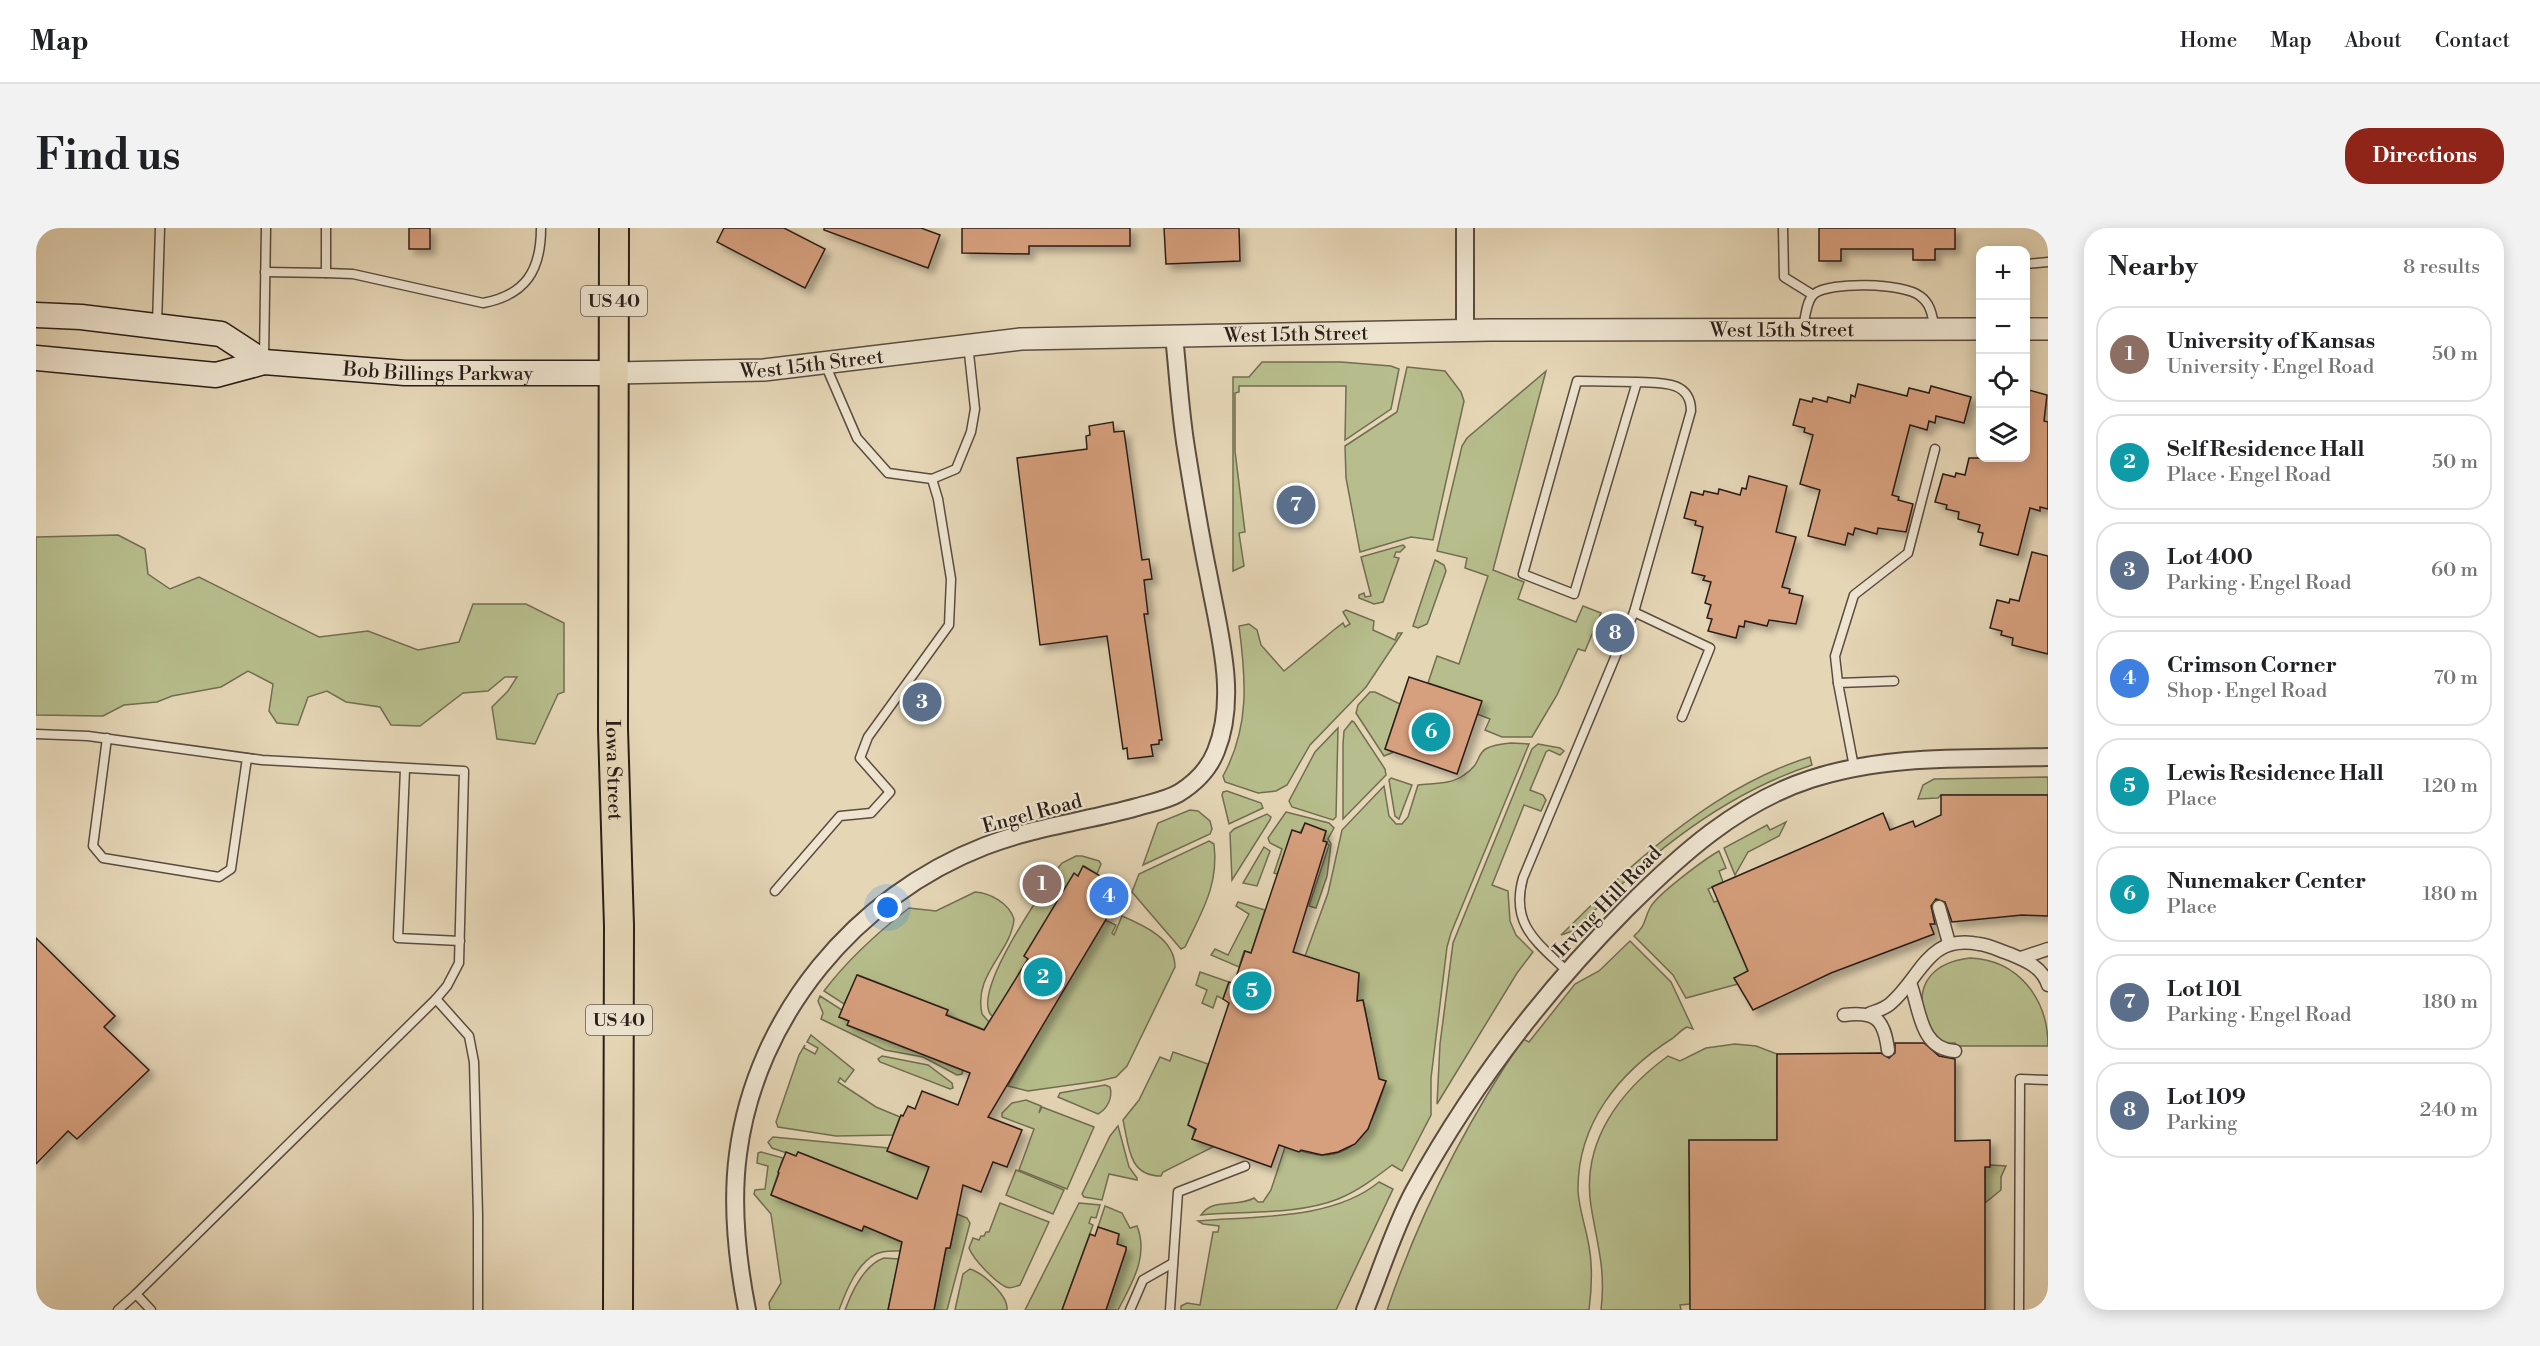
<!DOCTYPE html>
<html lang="en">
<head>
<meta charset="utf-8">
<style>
  :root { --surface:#fff; --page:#f2f2f2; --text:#202124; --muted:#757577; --line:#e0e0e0; --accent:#8f2418 }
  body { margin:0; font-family:"Libre Bodoni",serif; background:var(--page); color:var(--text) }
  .controls { position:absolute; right:18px; top:18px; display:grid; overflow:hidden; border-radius:12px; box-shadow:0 3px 15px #0003 }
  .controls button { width:54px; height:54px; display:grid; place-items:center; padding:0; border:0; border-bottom:2px solid var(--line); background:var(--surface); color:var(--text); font:30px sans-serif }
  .you { position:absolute; left:852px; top:680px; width:21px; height:21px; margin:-15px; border:4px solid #fff; border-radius:50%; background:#1a73e8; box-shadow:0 0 0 9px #1a73e833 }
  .badge { display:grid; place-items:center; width:39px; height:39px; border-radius:50%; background:var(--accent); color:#fff; font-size:20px; font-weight:700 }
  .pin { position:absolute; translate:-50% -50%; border:3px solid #fff; box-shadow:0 2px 6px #0006 }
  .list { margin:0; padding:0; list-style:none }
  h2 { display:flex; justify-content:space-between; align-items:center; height:78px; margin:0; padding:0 24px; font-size:26px }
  h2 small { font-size:20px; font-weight:400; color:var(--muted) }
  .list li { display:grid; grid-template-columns:39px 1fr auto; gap:18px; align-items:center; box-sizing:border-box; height:96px; margin:0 12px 12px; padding:0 12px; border:2px solid var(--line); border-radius:24px }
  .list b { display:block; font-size:22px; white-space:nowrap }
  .list p { margin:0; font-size:20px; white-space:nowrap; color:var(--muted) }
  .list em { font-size:20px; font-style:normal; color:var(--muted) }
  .icon { flex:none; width:33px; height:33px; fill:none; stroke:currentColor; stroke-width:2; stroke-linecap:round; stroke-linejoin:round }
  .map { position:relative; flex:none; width:2012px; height:1082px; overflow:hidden; border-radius:24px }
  header { display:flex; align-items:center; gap:36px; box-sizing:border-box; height:84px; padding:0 30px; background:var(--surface); border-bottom:2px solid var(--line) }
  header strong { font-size:28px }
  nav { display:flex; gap:33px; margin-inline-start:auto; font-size:21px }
  .intro { display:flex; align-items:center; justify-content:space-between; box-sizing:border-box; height:144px; padding:0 36px }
  h1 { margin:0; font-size:42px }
  .button { padding:15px 27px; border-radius:24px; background:var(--accent); color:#fff; font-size:21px; font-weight:700 }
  main { display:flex; gap:36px; padding:0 36px }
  aside { flex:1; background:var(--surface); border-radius:24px; box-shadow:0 3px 15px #0003 }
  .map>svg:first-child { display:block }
</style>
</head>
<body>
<header>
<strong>Map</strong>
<nav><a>Home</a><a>Map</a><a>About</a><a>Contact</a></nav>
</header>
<div class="intro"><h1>Find us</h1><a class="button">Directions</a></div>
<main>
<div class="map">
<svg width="2012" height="1082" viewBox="0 0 2012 1082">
  <defs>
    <filter id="shadow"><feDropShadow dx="5.5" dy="5.5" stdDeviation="3" flood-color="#0004"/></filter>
  </defs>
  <rect width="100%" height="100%" fill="#e5d6b6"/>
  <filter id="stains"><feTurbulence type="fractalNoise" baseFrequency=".00333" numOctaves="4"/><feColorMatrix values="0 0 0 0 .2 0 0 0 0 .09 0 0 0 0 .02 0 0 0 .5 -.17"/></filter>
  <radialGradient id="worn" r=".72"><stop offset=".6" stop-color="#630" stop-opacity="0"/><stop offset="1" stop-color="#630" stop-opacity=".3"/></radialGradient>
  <g fill="#b7bd8c" stroke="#716e52" stroke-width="1.5">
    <path d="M1226,134H1305L1355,138L1363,141L1355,181L1309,212L1310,158H1203V164L1199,165V223L1209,304L1203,305L1208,338L1197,343V149H1213Z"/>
    <path d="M1371,139L1409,143L1425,164L1428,173L1397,312L1375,309L1324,324L1310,250L1309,218L1361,184Z"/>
    <path d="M1510,143L1457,342L1488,354L1482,371L1540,394L1547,378L1565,385L1549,423L1542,421L1521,467L1496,509H1466L1449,502L1454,491L1441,486L1445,473L1392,455L1401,428L1423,436L1452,348L1429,340L1431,330L1401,323L1426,218L1431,210Z"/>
    <path d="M82,307L109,321L112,346L134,361L163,349L283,409L332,403L382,422L423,414L437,376H490L528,395V464L522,466L499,516L461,511L456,479L472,463L481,449H469L452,463L427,465L384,498L355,497L344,479L310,474L291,463L272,469L262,497L241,495L233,483L237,456L212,443L185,459L136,468L121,474L88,477L67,488L0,487V309Z"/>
    <path d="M1367,317L1369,319L1364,324H1360L1358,329L1363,330L1347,374L1338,376L1323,370V367L1328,365L1329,369L1335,368L1325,329Z"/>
    <path d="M1399,332L1408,337L1410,343L1393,391L1391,396L1382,400L1377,398Z"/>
    <path d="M1310,382L1338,393L1337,402L1359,412L1362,405H1366L1330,459L1274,517L1251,557L1240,563L1222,565L1189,554L1187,548C1214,499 1210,451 1203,398L1213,396L1221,402L1225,417L1248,443L1299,401L1307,395L1309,399L1314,396L1307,384Z"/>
    <path d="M1334,464H1339L1364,476L1349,521L1358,524L1348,528L1320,485L1322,477Z"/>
    <path d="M1316,493L1318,494L1349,541L1350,547L1307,591V516L1308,503Z"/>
    <path d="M1302,500L1300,589L1297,592L1256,579L1253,573L1279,524Z"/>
    <path d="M1475,515L1493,516L1415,705L1411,719L1395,850V887L1366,943L1356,937C1339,950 1322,963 1302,971C1262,987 1207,983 1165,987C1177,969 1201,980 1218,970L1222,974H1227L1235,962L1249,919C1261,921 1274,927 1286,927C1329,927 1339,885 1350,853L1343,851L1327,772L1321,773L1323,746L1269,728L1292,665L1306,602L1348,558L1353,588L1360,596H1366L1372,589L1382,557C1398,555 1414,557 1428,547C1453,531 1431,519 1475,515Z"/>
    <path d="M1502,516L1524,520L1528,523L1524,527L1513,522L1510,524L1494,562L1507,567L1510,572L1505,583L1488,577L1456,657L1472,663L1474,693L1480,707L1497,724L1481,745L1401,876L1404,816L1417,715L1496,521Z"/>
    <path d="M1774,529L1776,537C1685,567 1604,633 1540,702L1525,707L1592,641L1594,643L1596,642L1595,639C1648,593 1706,550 1774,529Z"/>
    <path d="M2012,549V567H1905L1902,570L1882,571L1887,557L1898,551Z"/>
    <path d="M1355,550L1376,557L1363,591L1359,588L1353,552Z"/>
    <path d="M1191,563L1225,575L1227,580L1193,596L1186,567L1187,564Z"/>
    <path d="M1154,582L1162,583L1174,593L1176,601L1174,606L1107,637L1122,595Z"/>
    <path d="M1250,584L1293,595L1298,600L1292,611L1295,616L1291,648L1280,680L1273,678L1293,617L1287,613L1290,603L1269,596L1241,646L1238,645L1246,621L1234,615L1232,610Z"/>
    <path d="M1231,586L1235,589L1234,592L1196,652L1194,605L1198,601Z"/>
    <path d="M1750,594L1743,608L1712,624L1699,647L1688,620L1731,597L1734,602Z"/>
    <path d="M1173,613L1178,616C1183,657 1166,683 1149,719L1145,721L1096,664L1103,646Z"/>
    <path d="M1228,619L1234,623L1221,658L1207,655Z"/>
    <path d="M1683,623L1690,640L1683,643L1687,654L1672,661L1678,674L1682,673L1712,743L1698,750L1702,756L1650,770L1637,747L1598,708C1611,696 1607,693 1614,680C1620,667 1669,631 1683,623Z"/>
    <path d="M1040,628H1046L1063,633L1065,636L1061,646L1048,638L1042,648L1038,646L988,728L992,731L957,789C931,769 1008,662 1022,640L1026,635Z"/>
    <path d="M939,664C954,665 973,675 978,691C975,725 937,746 946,786L953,794L949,802L909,786L912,782L822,747L808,776L788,763C812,731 841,705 873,680L900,683Z"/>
    <path d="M1202,674L1229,682L1215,725L1208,723L1203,739L1175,727L1179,721L1192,727L1213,686L1200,678Z"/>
    <path d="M1086,688C1109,698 1139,711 1139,739L1091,838L1080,849L1063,853L992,863L972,858L1026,762L1069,692L1080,697L1076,705L1078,707Z"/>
    <path d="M1594,713L1635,754L1657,801L1651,799C1645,802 1642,806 1637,810C1583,844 1541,896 1542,963C1543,980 1549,997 1552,1013C1557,1036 1556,1059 1553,1082H1351C1384,985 1429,896 1487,811L1493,814L1539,756L1563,743Z"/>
    <path d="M1934,730C1982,732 2012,770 2012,818H1919V815H1905C1901,811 1894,807 1892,802C1890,798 1889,792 1888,788C1879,753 1900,734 1934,730Z"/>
    <path d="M1164,744L1193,754L1187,771L1181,768L1177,780L1166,775L1171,762L1160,757Z"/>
    <path d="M784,768L806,782L803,789L813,793L812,797L927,842L926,846L921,847L887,829L849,822L785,791L787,785L782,773Z"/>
    <path d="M775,807L818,842L809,854L804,850L802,854L840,879L864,889L857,907L800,908L742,899L740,894L763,827L769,817L768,820L779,826L782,820L771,814Z"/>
    <path d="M1699,816L1720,818L1741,826V912L1653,913L1654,1076L1644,1077L1645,1082H1565C1570,1041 1561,1016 1555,978C1545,914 1584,863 1632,828L1644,833L1670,820Z"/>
    <path d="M1137,824L1172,836L1152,897L1159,901L1156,911L1179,918L1127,944L1125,948C1092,948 1093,918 1087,892L1103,872L1124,829L1134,833Z"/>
    <path d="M846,828L892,837L916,855L917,860L914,861L844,834L842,831Z"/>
    <path d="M1069,857L1074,859C1077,870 1071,881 1062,886L1022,869L1024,865Z"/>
    <path d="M990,872L1005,878L1003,885L1006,879L1058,899L1031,961L983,942L998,901L966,889V885L976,875Z"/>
    <path d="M1082,898L1093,939L1101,950V952L1073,946L1066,972L1048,969L1046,966L1074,908Z"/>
    <path d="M737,909L852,920L851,923L893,939L881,971L762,924L760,928L736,920L732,914Z"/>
    <path d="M725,924L747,930L735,967L825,1003L828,998L866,1014L864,1023C856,1023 848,1022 840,1026C821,1035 810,1063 803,1082H734L733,1075L745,1055L735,986L718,966L719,962L729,961L732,938L721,935L722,925Z"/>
    <path d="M1954,937L1970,938L1965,949V962L1949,975V939Z"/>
    <path d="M980,942L1028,962L1017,986L970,967Z"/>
    <path d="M1343,954L1357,961L1300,1082H1145V1078L1151,1075L1164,1077L1177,1004H1182L1183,998L1167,996L1162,993C1220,988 1297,992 1343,954Z"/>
    <path d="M964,975L1013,994L984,1057C979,1059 975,1061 970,1059C959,1054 937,1031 933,1020L937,1010L943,1012L945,1008H948L950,1004H953Z"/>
    <path d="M1043,975L1064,977L1060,990L1055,989L1053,995L1057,997L1026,1082H989Z"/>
    <path d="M1069,978L1086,985L1094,1000L1101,998C1113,1028 1096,1055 1082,1082H1070L1090,1023V1019L1081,1016L1083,1006L1062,999Z"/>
    <path d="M921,986L931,990L934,995L911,1082H898L910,1020H914Z"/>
    <path d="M848,1030L863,1031L852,1082H809C816,1063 828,1037 848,1030Z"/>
    <path d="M934,1041C947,1045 973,1068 971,1082H919L927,1046Z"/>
  </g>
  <g fill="#d69f7d" stroke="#2b1e19" stroke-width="1.5" filter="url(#shadow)">
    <rect x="373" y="0" width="21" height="21"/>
    <path d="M688,0H748L789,21L769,60L681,14Z"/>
    <path d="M788,0H885L904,7L892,40L788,2Z"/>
    <path d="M926,0H1094V18H993V26L926,25Z"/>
    <path d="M1128,0H1203L1204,33L1130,36Z"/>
    <path d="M1783,0H1919V21H1899V32H1877V21H1805V33H1783Z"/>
    <path d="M1822,156L1871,168L1873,160L1893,165L1895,158L1935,169L1928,195L1900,188L1899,195L1893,193L1891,202L1874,197L1856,267L1863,269L1862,272L1877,276L1870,304L1842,300L1841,306L1819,300L1817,307L1812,305L1809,317L1772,308L1784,262L1764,256L1777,207L1768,204L1769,200L1757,197L1764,171L1776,174L1777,170L1791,174L1792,169L1814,175L1815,167L1819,169Z"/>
    <path d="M1989,161L2011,167L2008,193L2012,194V281L2004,279V283L1994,280L1982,327L1944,317L1947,305L1942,304L1944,297L1922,291L1923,284L1910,281L1911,277L1899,274L1907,246L1919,249L1920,245L1929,247L1933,230H1989Z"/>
    <path d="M1077,194L1078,204L1088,203L1106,332L1113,331L1116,351L1108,352L1112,386H1108L1126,512H1123V516L1115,517L1117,528L1092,531L1091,520L1087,521L1071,408L1004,417L981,230L1051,221L1050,208L1054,207L1053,198Z"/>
    <path d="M1713,248L1751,258L1740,304L1760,309L1746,359L1754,361L1753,365L1767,368L1760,396L1733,392L1731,398L1709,393L1708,399L1703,398L1700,410L1672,403L1676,391L1671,390L1675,377L1669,375L1675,354L1667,352L1669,348L1656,345L1667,299L1659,297L1660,293L1648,290L1655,264L1667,267L1668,263L1682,266L1683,261L1704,267L1706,260L1710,261Z"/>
    <path d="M1996,324L2012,328V426L1976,417L1977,410L1965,407L1966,403L1954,400L1961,372L1973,375L1974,371L1983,373Z"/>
    <path d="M1373,449L1446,473L1421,546L1349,521Z"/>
    <path d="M1905,567H2012V688L1986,687L1916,694L1909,674L1900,671L1895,678L1899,696H1894L1898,706L1795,745L1717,782L1698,750L1712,743L1676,659L1847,585L1854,602L1877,593L1879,599L1905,587Z"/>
    <path d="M1269,595L1290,603L1287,613L1291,614L1257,724L1323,745L1321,773L1327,772L1343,851L1350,853L1332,901L1319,916L1302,924L1286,927L1265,922L1263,924L1243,917L1235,939L1156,911L1160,901L1152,897L1193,775L1187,771L1193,754L1198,755L1209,723L1215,725L1256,602L1265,605Z"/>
    <path d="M1047,638L1071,652L1068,659L1084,668L952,889L986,902L971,939L957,934L945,964L927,957L914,1020H910L898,1082H852L866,1014L828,998L826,1003L735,967L743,945L742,944L750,924L760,928L762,924L881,971L893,939L851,923L865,887L867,888L872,878L879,881L886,863L922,877L934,845L811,797L813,793L803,789L807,779L821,747L912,782L910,787L948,802L992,731L988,728L1038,645L1042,648Z"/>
    <path d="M0,710L79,788L68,799L113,842L41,911L32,903L0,936Z"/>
    <path d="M1859,815H1888L1903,828L1919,831V913L1954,912V939H1949V1082H1654L1653,912H1741V826L1845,825L1853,830L1859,825Z"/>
    <path d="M1062,999L1083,1006L1081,1016L1090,1019V1022L1070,1082H1026L1054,1006L1059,1008Z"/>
  </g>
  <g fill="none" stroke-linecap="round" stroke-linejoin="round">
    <defs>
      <g id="service">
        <path d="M1747,0L1748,49L1777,67"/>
        <path d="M1990,36L2012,34"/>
        <path d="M229,44L290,45V0"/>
        <path d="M290,45L317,46L447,75C490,67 505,42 505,0"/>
        <path d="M121,97L124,0"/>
        <path d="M1767,101C1769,91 1770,73 1778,66C1794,53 1868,55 1884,68C1895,76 1896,87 1899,101"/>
        <path d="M228,130L230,0"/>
        <path d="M789,136L821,210L852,245L896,251L920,241L935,204L939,181L932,116"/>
        <path d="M1598,384L1674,420L1646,489"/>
        <path d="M1802,455L1799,428L1818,367L1872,325L1899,221"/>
        <path d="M0,506L52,508L226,532L428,543L423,735L411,758L400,771L100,1066L115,1082"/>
        <path d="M71,510L57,618L67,630L183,649L195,641L211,530"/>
        <path d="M1818,539L1802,455L1858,453"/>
        <path d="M369,541L362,710L424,713"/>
        <path d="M739,663L804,588L835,585L854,564L824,530L832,509L913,397L915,351L902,271L896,251"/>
        <path d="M1532,744C1501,714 1474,697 1487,650L1598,384L1655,183C1655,152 1624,155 1601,154L1538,366L1487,346L1541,153L1601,154"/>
        <path d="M400,771L433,808L438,834L442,987V1082"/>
        <path d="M82,1082L100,1066"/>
        <path d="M1094,1082L1107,1052L1137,1035"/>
        <path d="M1134,1082L1142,964L1209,938"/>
        <path d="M1983,1082L1984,851L2012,852"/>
      </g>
      <g id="pedestrian">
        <path d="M1903,679L1913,715"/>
        <path d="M1985,730L2012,721"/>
        <path d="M1874,755C1884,779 1883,821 1919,823"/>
        <path d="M1833,786C1840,783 1848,781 1854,776C1886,749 1891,706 1943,716C1954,717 1964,723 1974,726C1991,733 2006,739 2012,757"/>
        <path d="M1808,787C1840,783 1848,791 1852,822"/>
      </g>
      <g id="minor">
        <path d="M1429,104V0"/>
        <path d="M711,1082C701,1031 695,979 702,926C720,787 820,668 949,618C998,599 1051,593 1101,579C1115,575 1131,572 1143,565C1159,555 1173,541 1180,523C1202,469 1183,405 1173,350C1164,307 1157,264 1150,220C1144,183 1142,145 1138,108"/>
        <path d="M1329,1082C1345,1043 1358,1000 1378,963C1435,859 1507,765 1590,681C1644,627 1701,575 1775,551C1852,526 1932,531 2012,529"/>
      </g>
      <g id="tertiary">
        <path d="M1990,101H2012"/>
        <path id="s1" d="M578,145L728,142L985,111L1454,102L1944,101"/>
      </g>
      <g id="secondary">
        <path d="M0,87L45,89L185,106L228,134"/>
        <path id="s2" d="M0,130L180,147L228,134L369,145H578"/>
      </g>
      <g id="trunk">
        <path id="s3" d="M578,0L577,501L583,698L582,1082"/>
      </g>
    </defs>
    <use href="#service" stroke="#5a4c40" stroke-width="11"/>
    <use href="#pedestrian" stroke="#5a4c40" stroke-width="15"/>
    <use href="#minor" stroke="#5a4c40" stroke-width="20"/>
    <use href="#tertiary" stroke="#5a4c40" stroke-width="24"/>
    <use href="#secondary" stroke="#2b1e19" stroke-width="27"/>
    <use href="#trunk" stroke="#2b1e19" stroke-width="32"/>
    <use href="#service" stroke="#eee4d0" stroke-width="8"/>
    <use href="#pedestrian" stroke="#eee4d0" stroke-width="12"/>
    <use href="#minor" stroke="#eee4d0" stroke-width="16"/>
    <use href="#tertiary" stroke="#eee4d0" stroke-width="21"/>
    <use href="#secondary" stroke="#eee4d0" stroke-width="24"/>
    <use href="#trunk" stroke="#e5d6b6" stroke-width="28"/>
  </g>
  <g text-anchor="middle" stroke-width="4.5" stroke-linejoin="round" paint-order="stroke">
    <g fill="#eee4d0" stroke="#665950" stroke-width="1.5">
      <rect x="545" y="58" width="66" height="30" rx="4.5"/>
      <rect x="550" y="777" width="66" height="30" rx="4.5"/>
    </g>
    <g font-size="18" font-weight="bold" fill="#2b1e19">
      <text x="578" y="79">US 40</text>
      <text x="583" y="798">US 40</text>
    </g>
    <g font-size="20" fill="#2b1e19" stroke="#eee4d0">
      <text dy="7" stroke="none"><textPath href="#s1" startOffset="1170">West 15th Street</textPath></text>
      <text dy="7" stroke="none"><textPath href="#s1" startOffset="684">West 15th Street</textPath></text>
      <text dy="7" stroke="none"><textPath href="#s1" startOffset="198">West 15th Street</textPath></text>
      <text dy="7" stroke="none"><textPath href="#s2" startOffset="405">Bob Billings Parkway</textPath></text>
      <text dy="7" stroke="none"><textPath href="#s3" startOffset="542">Iowa Street</textPath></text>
      <text transform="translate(996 585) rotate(-15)" y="7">Engel Road</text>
      <text transform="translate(1571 673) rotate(-46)" y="7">Irving Hill Road</text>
    </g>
  </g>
  <rect width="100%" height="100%" filter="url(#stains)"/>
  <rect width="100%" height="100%" fill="url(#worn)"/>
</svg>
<div class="controls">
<button>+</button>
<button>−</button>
<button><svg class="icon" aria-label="locate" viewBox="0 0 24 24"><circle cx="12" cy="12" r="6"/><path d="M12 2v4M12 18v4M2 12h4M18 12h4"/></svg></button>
<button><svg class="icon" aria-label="layers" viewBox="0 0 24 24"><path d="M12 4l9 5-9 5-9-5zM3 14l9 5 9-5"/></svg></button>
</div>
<div class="you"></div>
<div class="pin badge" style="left:1006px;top:656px;background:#8d6e63">1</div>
<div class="pin badge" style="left:1007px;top:749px;background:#0f9aa8">2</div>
<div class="pin badge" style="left:886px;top:474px;background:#5c6f8a">3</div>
<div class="pin badge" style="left:1073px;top:668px;background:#3f7fe0">4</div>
<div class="pin badge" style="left:1216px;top:763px;background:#0f9aa8">5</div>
<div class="pin badge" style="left:1395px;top:504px;background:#0f9aa8">6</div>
<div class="pin badge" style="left:1260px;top:277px;background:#5c6f8a">7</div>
<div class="pin badge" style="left:1579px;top:405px;background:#5c6f8a">8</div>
</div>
<aside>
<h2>Nearby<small>8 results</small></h2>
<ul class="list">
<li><span class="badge" style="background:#8d6e63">1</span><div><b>University of Kansas</b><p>University · Engel Road</p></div><em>50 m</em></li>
<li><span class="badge" style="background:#0f9aa8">2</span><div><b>Self Residence Hall</b><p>Place · Engel Road</p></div><em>50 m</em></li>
<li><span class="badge" style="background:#5c6f8a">3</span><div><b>Lot 400</b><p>Parking · Engel Road</p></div><em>60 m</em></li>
<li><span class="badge" style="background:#3f7fe0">4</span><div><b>Crimson Corner</b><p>Shop · Engel Road</p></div><em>70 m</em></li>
<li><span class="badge" style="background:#0f9aa8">5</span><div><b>Lewis Residence Hall</b><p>Place</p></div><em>120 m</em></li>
<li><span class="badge" style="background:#0f9aa8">6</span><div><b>Nunemaker Center</b><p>Place</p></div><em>180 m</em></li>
<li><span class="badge" style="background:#5c6f8a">7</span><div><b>Lot 101</b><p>Parking · Engel Road</p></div><em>180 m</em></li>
<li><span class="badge" style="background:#5c6f8a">8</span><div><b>Lot 109</b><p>Parking</p></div><em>240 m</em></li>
</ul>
</aside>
</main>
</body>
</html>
